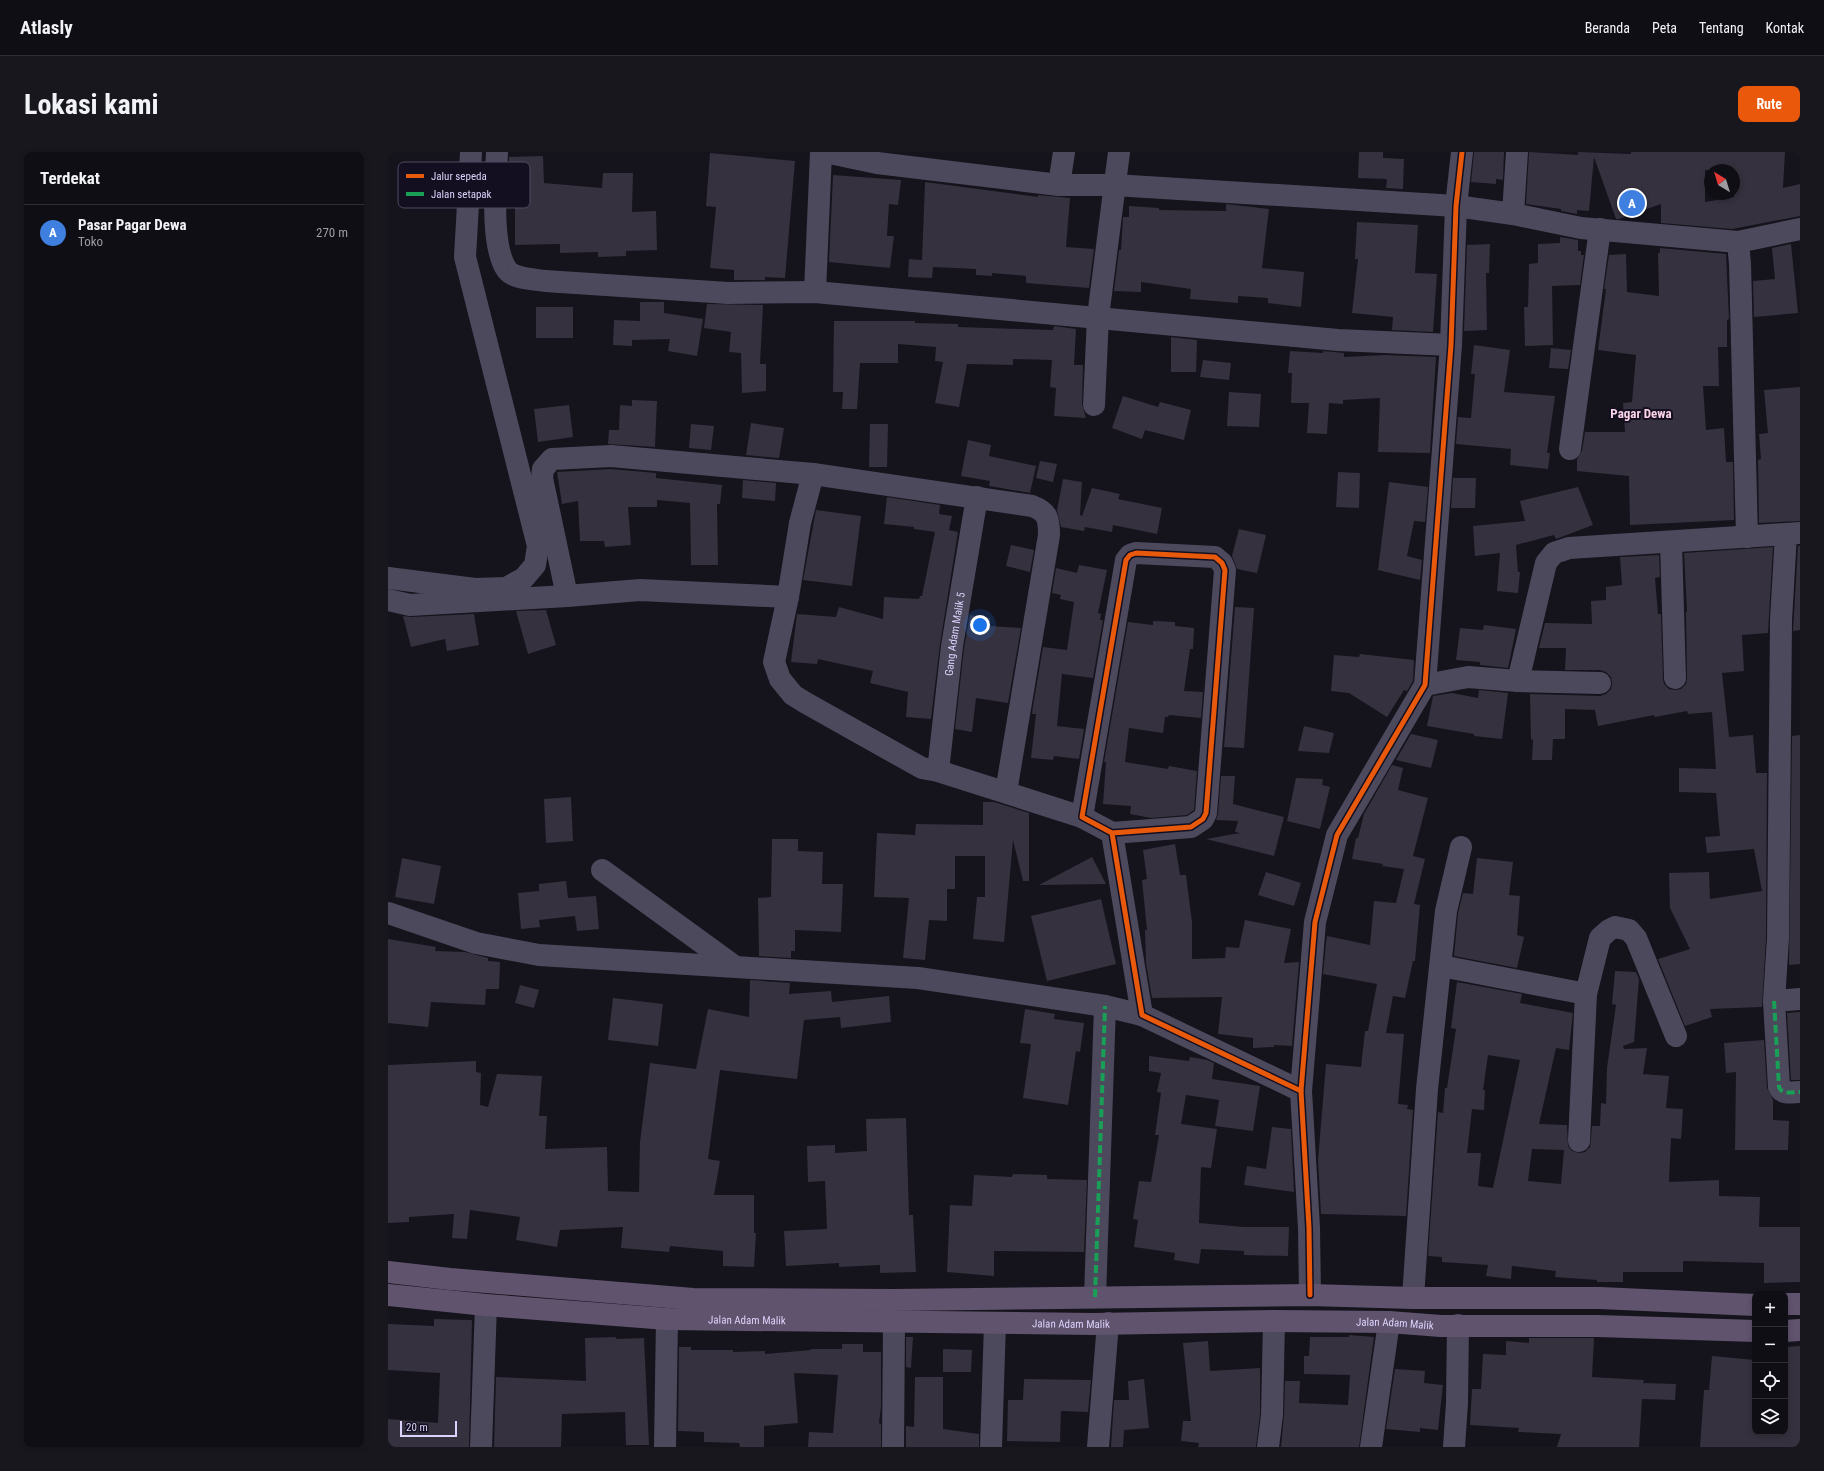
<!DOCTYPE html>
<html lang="id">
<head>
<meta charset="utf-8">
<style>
  :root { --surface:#100e15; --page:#19171e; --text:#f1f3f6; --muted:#9c9ca0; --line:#302e34; --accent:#ea580c }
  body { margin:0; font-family:"Roboto Condensed",sans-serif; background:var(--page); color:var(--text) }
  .controls { position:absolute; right:12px; bottom:12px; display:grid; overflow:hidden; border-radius:8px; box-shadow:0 2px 6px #0003 }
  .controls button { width:36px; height:36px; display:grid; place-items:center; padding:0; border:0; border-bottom:1px solid var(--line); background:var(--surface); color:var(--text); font:20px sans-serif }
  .compass { position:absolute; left:1316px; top:12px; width:36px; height:36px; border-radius:50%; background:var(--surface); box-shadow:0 2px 6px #0003; rotate:322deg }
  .scale { position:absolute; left:12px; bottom:10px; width:57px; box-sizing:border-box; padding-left:4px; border:2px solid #dcd2fb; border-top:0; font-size:11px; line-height:14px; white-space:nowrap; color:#dcd2fb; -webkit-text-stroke:3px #140f20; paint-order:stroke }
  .you { position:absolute; left:592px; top:473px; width:14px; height:14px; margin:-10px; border:3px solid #fff; border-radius:50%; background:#1a73e8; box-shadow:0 0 0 6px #1a73e833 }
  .badge { display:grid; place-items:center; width:26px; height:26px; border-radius:50%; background:var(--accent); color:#fff; font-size:13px; font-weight:700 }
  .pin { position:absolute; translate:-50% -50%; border:2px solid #fff; box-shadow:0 1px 4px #0006 }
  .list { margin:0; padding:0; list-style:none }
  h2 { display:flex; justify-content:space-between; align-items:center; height:52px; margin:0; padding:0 16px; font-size:17px }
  h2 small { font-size:13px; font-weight:400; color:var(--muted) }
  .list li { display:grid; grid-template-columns:26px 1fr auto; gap:12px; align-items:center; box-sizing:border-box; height:56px; padding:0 16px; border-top:1px solid var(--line) }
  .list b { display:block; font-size:15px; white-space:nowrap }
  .list p { margin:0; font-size:13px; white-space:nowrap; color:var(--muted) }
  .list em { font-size:13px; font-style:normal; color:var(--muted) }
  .icon { flex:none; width:22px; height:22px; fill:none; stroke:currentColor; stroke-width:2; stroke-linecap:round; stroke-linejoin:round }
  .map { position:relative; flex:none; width:1412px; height:1295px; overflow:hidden; border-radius:8px }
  header { display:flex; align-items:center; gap:24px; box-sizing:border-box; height:56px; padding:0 20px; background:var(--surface); border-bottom:1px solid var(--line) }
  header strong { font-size:19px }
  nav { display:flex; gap:22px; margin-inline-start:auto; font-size:14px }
  .intro { display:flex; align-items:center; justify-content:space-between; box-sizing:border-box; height:96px; padding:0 24px }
  h1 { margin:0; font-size:28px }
  .button { padding:10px 18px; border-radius:8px; background:var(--accent); color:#fff; font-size:14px; font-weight:700 }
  main { display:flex; gap:24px; padding:0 24px }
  aside { flex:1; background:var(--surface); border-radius:8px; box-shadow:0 2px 6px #0003 }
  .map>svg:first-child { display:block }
</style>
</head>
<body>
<header>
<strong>Atlasly</strong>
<nav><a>Beranda</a><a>Peta</a><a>Tentang</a><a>Kontak</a></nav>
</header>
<div class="intro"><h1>Lokasi kami</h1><a class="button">Rute</a></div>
<main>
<aside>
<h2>Terdekat<small></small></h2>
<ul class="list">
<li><span class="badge" style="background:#3f7fe0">A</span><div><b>Pasar Pagar Dewa</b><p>Toko</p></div><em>270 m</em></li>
</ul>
</aside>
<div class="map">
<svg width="1412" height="1295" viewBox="0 0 1412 1295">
  <rect width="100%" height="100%" fill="#15131c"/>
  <g fill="#35313e" fill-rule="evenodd">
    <path d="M971,0H995V6L1016,7L1015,37L998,36L999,27L970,26Z"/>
    <path d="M1086,0H1116L1115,28L1108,27V32L1083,30Z"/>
    <path d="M1141,0L1190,3V0L1243,2V0H1397L1395,36L1412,32V64L1344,77L1273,71V52L1231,67H1228L1206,5L1201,59L1189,58V62L1173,59V57L1138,52ZM1317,18H1346V45L1317,50Z"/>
    <path d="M322,1L407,9L397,126L377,125V128H346V118L322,116L328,55L318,54Z"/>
    <path d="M155,4L156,31L214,36L215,21H245L244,60L268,59L269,98L238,99V104L210,105V100L172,101V92L127,93V44L120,45L121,5Z"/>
    <path d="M445,23L513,28L510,53L501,52L499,84H506L502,116L441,110Z"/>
    <path d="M537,30L650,45V43L682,46L678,95L706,97L701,136L638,131V124L604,121V124L588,123V117L545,115L544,126L520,125L521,107L534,108Z"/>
    <path d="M838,52L881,57L874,116L916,120L913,155L880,151V146L850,144V151L802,147L803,137L753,130V140L726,139L731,98H733L735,65H741V54L771,56V58L838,59Z"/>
    <path d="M969,70L1030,73L1027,121L1049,122L1045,180L1004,178L1005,165L964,161L970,107H967Z"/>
    <path d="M1172,85L1190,88V99H1193V103H1196L1192,133L1164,134L1165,193L1137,194L1136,155H1140L1141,112L1150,111V92L1172,91Z"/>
    <path d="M1102,92L1101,121H1098L1099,178L1076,179L1079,93Z"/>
    <path d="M1403,92L1410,161L1366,165L1365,129L1387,127L1384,96Z"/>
    <path d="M1272,96L1338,102L1341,167L1339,168V195H1330L1331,234H1315L1318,278L1336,276L1338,310H1345L1346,368L1242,373L1241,324L1189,319V307L1194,299L1197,280H1237L1235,251L1244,250L1248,203L1210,198L1218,137H1216L1221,103L1238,102L1239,140L1271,144L1270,101H1272Z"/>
    <path d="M252,150H276V161L315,167L309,204L280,199L282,187L244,188V194L225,193L226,168L252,169Z"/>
    <path d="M319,152L375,153L372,212H378V239L354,241L353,201L341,200L343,180L316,176Z"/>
    <rect x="148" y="155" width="37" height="31"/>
    <path d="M446,169H527V171L570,172V175L633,177L665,178L666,174L688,177L686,213H695L694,252L698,266L666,264L668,236L662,235L664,208L625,207V213L579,212L571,255L547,251L555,210L547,209L548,195L510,192V211H472L469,257H454L455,240H445Z"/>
    <path d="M783,185L809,188L808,220H783Z"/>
    <path d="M1086,193L1122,198L1116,240L1167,244L1159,301H1162L1160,317L1122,313L1123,297L1068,292L1070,265L1083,266L1087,222H1083Z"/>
    <path d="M1163,196L1183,198L1180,217L1161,216Z"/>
    <path d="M902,199L935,201V199L956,201V205L997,203L1048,205L1042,301L990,300L992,246L955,248V252L941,251L939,282L919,281L921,251H903L904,221H900Z"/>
    <path d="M815,208L843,211L841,228L812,225Z"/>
    <path d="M1412,235V369L1371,371L1370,308L1373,307L1371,282L1380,281L1376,238Z"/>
    <path d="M841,240L873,242L871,275L839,274Z"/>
    <path d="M735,244L770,255L772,250L803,258L796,288L757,278L754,287L724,276Z"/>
    <path d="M244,248L269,249L267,295L220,292L221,278H231L232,253L244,254Z"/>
    <path d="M181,253L185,285L150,290L146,257Z"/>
    <path d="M363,271L396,276L391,306L358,303Z"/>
    <path d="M303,272L326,274L323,298L301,296Z"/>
    <path d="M482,272H500L499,315H481Z"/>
    <path d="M580,288L603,293L601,304L648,314L642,341L601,334L602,329L573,324Z"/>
    <path d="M652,309L669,312L665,330L648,326Z"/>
    <path d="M223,317L268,321V326L334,333L332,352H329L330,413H303L302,351L269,348V355H240L243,393L217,395L216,389H192L190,349L174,352L169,320Z"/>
    <path d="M950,320L972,321L971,356L948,355Z"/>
    <path d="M1065,326H1088L1087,356H1063Z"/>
    <path d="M675,327L694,330L692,363L694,364L704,336L732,342L730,347L774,356L769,382L725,373L724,380L697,375L696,379L673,375L669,358Z"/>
    <path d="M355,328L388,331L387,349L354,346Z"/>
    <path d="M1001,330L1040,335L1037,370L1026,369L1019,404L1034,408L1032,428L990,418Z"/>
    <path d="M1190,335L1205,373L1168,387L1166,383L1128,393L1130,420H1132L1130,441L1109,439L1112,401L1087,404L1085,374L1137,369L1132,349Z"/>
    <path d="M499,345L552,353L551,362L564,364L561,378L570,380L552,492L543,567L518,565L520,540L482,531L485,519L430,507L429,512L403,510L409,462L448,465L451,455L495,467L496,445L531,447L532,444H534L547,380L526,377V375L496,372Z"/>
    <path d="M428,358L473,364L464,434L415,428Z"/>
    <path d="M851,377L878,383L869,421L849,417L844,404Z"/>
    <path d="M623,393L646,398L642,420L618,414Z"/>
    <path d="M1410,394H1412V478L1405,479Z"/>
    <path d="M1385,395L1380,481L1354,483L1356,519L1334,521L1341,585L1365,583L1368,621H1379L1378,786L1374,855L1322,857L1324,865L1297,874L1270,807L1302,797L1282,756L1281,721L1321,720L1322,747L1374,739L1366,697L1319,701L1317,685L1332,684L1328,641L1291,640V616L1328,617L1324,560L1300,562L1299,559L1267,565L1266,563L1210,574L1207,558L1177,557V587H1165L1164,608H1144L1145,587L1143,588L1142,542L1212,544L1218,542L1223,537L1224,532L1223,525L1218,520L1212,518H1177L1178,496H1151L1157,471L1204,472L1203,449L1218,448V435L1234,433L1232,405L1271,403L1272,425L1267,426L1270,462H1273L1275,527L1276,532L1281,537L1287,538L1293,537L1298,532L1299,526L1298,460H1299L1296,401Z"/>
    <path d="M691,413L719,418L710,461L713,462L712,468H715L705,526L674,522L669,574L696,577L691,607L666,604L665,608L643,606L648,562H644L645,554L655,495L679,498L686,450L672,447L673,443L664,441L668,416L689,421Z"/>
    <path d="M847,455L866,456L856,596L836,595Z"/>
    <path d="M158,458L168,493L140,502L128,459Z"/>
    <path d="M86,462L91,493L59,499L57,487L23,495L15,464L23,465Z"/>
    <path d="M582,463L602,466L601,474L633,476L620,551L588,546L584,580L567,577L576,496Z"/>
    <path d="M765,469L787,470V474L806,476L805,497H802L796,539L815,540L813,566L781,563L780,565H777L775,581L741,576L737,610L780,617L781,614L809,619L806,658L799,663L763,666L742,662L743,654L715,652L718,610H716L740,470L765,473Z"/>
    <path d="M1096,473L1128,477L1120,516L1092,513V510L1068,508L1072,476L1095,478Z"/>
    <path d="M972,502L1026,508L1025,529L1019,539L1016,538L999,565L961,541L943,539L946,503L971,505Z"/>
    <path d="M1091,538L1120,541L1114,587L1086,584V582L1039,574L1045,544L1064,541L1090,546Z"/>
    <path d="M916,574L946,581L941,601L910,599Z"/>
    <path d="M1023,582L1050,588L1043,616L1008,608Z"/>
    <path d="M1412,583V812L1401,813L1404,584Z"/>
    <path d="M1004,613L1015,616L1010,638L1040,646L1025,704L1037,707L1026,752L1032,753L1027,809H1025L1017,846L1005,844L998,881L1016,882L1010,952L1020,953L1019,957L1025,958L1018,1064L933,1062L930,1008L938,912L973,915L977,879H980L989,832L935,822L938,791L939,784L982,793L986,749L1008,751L1016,717L994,714L995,712L964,707L968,686H970L976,662Z"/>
    <path d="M833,624H847L845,652L896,665L886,704L818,687L852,681L847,680L850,669L828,668L830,662Z"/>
    <path d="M908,626L935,627L934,633L942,635L932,677L899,669Z"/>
    <path d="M183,645L185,689L158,691L156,647Z"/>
    <path d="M595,650H606L641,661V729H635L625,688L616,790L585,787L589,745H597V704H567V737H559V769L541,768L537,808L515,806L521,746L486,745L489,681L527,683L528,672L595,673Z"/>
    <path d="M384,687H410V699L435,700L434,732H455L453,780L407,778V799H403V806L371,804L370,746L383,745Z"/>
    <path d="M787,692L792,723H798L804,770V807L837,806L838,795L851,796L857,768L903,777L896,811L911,810L904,894L886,893V895L865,896V886L830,882L834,845L764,846L758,811L757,778H759L754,728L759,727L755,698Z"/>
    <path d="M704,705L718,732L651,733Z"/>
    <path d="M14,706L53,714L46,752L7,745Z"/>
    <path d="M1089,706L1125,710L1121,743L1132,744L1129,783L1136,785L1129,816L1066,804L1070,761L1075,741L1085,742Z"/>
    <path d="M878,720L913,731L906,754L870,743Z"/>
    <path d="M178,729L180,746L208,744L211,777L189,779L187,764L151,768L152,775L133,777L130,741L151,739V732Z"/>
    <path d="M713,747L728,812L659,829L643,764Z"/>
    <path d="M0,787L48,795L47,799L77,800L100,806V809L112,810L111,837H98L97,853L43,850L40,875L0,871Z"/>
    <path d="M1227,819L1248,820L1251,827L1246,890L1235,894L1236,897L1259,896L1255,922L1281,924L1278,956L1295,957L1293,987L1283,986L1281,1030L1331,1028V1044L1372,1045L1371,1075H1412V1130L1376,1131V1111L1295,1109V1120H1235V1130H1209V1128L1167,1125L1168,1119L1124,1114L1123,1127L1098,1124L1100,1113L1054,1110V1105L1040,1104L1050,960L1055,961L1057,936H1059L1068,877L1063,876L1069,830L1134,842L1132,851L1185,861L1181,898L1168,896L1151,972L1179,973L1180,994L1184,999L1191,1001L1197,1000L1202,995L1204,974H1212L1213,951L1218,952L1219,916L1228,853L1224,852ZM1100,903L1132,908L1105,1036L1090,1034L1093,1001H1079L1084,957L1096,958L1097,938H1095ZM1144,997L1176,998L1173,1032L1140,1029Z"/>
    <path d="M362,828L402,831L401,842L443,839L444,850L501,844L503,870L453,876L452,865L416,868L409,927L332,918L320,1007L332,1009L326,1043H366V1081H368L366,1115L335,1114V1099L282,1094L281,1100L233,1096L235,1075L172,1078L169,1095L128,1088L132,1065L82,1058L79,1087L64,1086L66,1062L21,1065V1070L0,1071V913L88,909V920L93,921L92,953L100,955L109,922L154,924L151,964H159L157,997L219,995L220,1039L251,1040L252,990L262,911L308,917L320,857L361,865Z"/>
    <path d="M132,833L151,838L146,856L127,851Z"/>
    <path d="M225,846L275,852L270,894L220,888Z"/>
    <path d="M637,857L667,862L666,867L696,871L692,900L688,899L680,953L635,946L643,892L632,891Z"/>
    <path d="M1412,860V928H1403L1399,861Z"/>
    <path d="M1376,888L1379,936L1385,948V968L1401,969L1400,998H1347L1348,920L1338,921L1336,891Z"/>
    <path d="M761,904L801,909L802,905L819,908L826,911L824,927L872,934L865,979L827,974L831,948L798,943L793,972L829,977L823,1016L813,1015L811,1071L856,1075H901L900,1104L856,1103V1099L813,1097L811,1112L786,1108L787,1101L746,1095L750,1068L745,1067L751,1029L763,1030L771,983H767L773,941L769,940L773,921L761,919Z"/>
    <path d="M518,966L521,1063H525L528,1120L492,1121V1113L451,1115V1111L398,1114L396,1079L439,1077L437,1029L420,1030L419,994L447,993V1001L479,999L478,967Z"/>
    <path d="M884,975L903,977L906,1040L856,1033L859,1014L878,1017Z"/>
    <path d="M625,1022L659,1023V1027L699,1028L696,1100L606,1099V1124L559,1120L562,1053L584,1054L586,1023L624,1025Z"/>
    <path d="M46,1167L84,1168L81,1295H0V1267L50,1271L52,1221L0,1218V1172L46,1174Z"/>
    <path d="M961,1183L986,1185L971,1295H893L896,1263L897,1229H912L911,1251L960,1253L962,1223L916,1222V1204H921L922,1185H961Z"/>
    <path d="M228,1185V1187L256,1186L261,1293H238L237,1260L174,1262L173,1295H106L108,1225L198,1229L197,1186Z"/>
    <path d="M518,1185H525L523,1216L518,1215Z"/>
    <path d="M1141,1186H1206L1204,1225L1256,1228L1255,1231L1288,1232L1287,1248L1254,1247L1251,1295H1169L1173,1282L1130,1280L1131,1276L1082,1273L1084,1237H1093L1095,1202L1118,1203V1189L1141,1191Z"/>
    <path d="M820,1189L822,1219L872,1216V1262L868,1295H810L811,1291L793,1289L795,1269H803L795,1191Z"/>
    <path d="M454,1192H475V1200H493V1255L491,1271L493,1272V1295H420L421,1280L445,1281L450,1223L406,1221L410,1271L376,1274V1295H352L351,1291L316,1290V1280L290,1279L291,1195H303V1198H345V1200L377,1199V1202L423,1198V1197H454Z"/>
    <path d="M1412,1194V1295H1312L1316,1238H1321L1324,1204L1367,1208V1280H1397V1195Z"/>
    <path d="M555,1197L584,1198L583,1220H555Z"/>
    <path d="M1007,1217L1037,1219L1036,1231L1055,1233L1050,1278L1032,1276V1280L998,1277Z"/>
    <path d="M527,1225H555V1277L591,1282V1295H518V1274L526,1275Z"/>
    <path d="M636,1227L703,1228L700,1260L673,1259L672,1290L619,1289L620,1248H635Z"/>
    <path d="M756,1227L761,1276L736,1278L735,1295H723L726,1248H741L740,1229Z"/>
  </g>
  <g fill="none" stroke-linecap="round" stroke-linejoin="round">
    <g stroke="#4c495d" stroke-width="22">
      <path d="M109,0C108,30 102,94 119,118C126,127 146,127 157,129L340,141L427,140L950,188L1063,193"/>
      <path d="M437,0L489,11L671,33H726L1068,54L1125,62L1193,76L1350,90"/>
      <path d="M671,33L676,0"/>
      <path d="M1125,62L1129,0"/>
      <path d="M427,140L433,0"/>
      <path d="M706,253L710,165L731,0"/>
      <path d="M1182,297L1212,77"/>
      <path d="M425,322L412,371L400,445L386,510L392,527L405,543L418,551L534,616L550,619L694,665"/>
      <path d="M1412,381L1398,382L1393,468L1390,786L1386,849L1412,847"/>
      <path d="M1359,385L1352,112L1350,90L1412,77"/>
      <path d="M1283,390L1287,526"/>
      <path d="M0,426L87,437L118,436L136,426L147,413L150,394L77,105L83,0"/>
      <path d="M179,444L154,326L155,317L164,307L223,304L425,322L644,354C660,360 661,367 661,383L618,640"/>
      <path d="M0,448L22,453L179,444L252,438L400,445"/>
      <path d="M1130,529L1158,411L1166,401L1181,396L1398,382"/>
      <path d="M1037,533L1080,525L1130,529L1212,531"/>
      <path id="s1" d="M550,619L564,494L589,345"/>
      <path d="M724,681L803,675L815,667L818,661L837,418L834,411L827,405L748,401L742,403L738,408L694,665L724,681L754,863L913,939"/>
      <path d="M214,718L346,814"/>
      <path d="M0,761L88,791L151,803L530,826L717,854L754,863"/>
      <path d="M1053,814L1198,842L1212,786L1221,778L1227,775L1241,778L1248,786L1288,884"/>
      <path d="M1386,849L1391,935C1394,943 1404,940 1412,940"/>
      <path d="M1191,989L1198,842"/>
      <path d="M922,1143L921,1076L913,939L927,770L949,683L1037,533L1063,193L1068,54L1074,0"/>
      <path d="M707,1145L717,854"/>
      <path d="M1025,1146L1039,937L1058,759L1073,695"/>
      <path d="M93,1295L98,1153"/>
      <path d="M277,1295L279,1167"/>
      <path d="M505,1295L506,1171"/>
      <path d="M603,1295L607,1171"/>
      <path d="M710,1295L720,1171"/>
      <path d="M880,1295L884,1263L886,1169"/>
      <path d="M983,1295L1001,1170"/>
      <path d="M1066,1295L1069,1251L1070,1173"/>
    </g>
    <g stroke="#60536e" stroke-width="22">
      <path d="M0,1120L62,1127L305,1147L505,1148L922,1143L1025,1146H1212L1367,1153"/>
      <path id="s2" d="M0,1143L98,1153L279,1167L705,1172L886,1169L1001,1170L1053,1174H1210L1367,1179"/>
      <path d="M1397,1152H1412"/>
      <path d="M1397,1179L1412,1178"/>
    </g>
    <g stroke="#1a9f57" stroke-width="4" stroke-dasharray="8 4" stroke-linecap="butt">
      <path d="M1386,849L1391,935C1394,943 1404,940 1412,940"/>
      <path d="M707,1145L717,854"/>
    </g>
    <defs>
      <g id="cycleway">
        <path d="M724,681L803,675L815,667L818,661L837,418L834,411L827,405L748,401L742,403L738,408L694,665L724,681L754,863L913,939"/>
        <path d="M922,1143L921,1076L913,939L927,770L949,683L1037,533L1063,193L1068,54L1074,0"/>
      </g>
    </defs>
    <use href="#cycleway" stroke="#140f20" stroke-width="8"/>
    <use href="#cycleway" stroke="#e8590c" stroke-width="5"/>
  </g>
  <g text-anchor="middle" stroke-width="4" stroke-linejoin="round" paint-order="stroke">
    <g font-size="11" fill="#dcd2fb" stroke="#140f20">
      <text dy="4" stroke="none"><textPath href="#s1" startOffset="138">Gang Adam Malik 5</textPath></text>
      <text dy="4" stroke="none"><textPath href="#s2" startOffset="360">Jalan Adam Malik</textPath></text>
      <text dy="4" stroke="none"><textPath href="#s2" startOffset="684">Jalan Adam Malik</textPath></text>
      <text dy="4" stroke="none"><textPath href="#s2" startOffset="1008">Jalan Adam Malik</textPath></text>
    </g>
    <g font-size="13" font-weight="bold" fill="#fcd4e8" stroke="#140f20">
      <text x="1253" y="266">Pagar Dewa</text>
    </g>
  </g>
  <rect x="10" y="10" width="132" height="46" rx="6" fill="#140f20" stroke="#504a62" stroke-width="1"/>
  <rect x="18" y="22" width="18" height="4" fill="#e8590c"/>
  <rect x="18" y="40" width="18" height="4" fill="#1a9f57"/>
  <g font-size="11" fill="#dcd2fb">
    <text x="43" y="28">Jalur sepeda</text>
    <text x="43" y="46">Jalan setapak</text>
  </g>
</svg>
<div class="controls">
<button>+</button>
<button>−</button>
<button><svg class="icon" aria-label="locate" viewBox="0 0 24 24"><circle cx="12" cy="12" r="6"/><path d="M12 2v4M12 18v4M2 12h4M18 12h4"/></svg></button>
<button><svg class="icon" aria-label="layers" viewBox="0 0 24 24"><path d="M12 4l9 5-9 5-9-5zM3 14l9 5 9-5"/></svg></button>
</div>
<svg class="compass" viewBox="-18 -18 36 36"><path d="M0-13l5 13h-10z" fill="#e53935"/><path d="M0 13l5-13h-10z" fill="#9c9ca0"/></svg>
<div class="scale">20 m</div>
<div class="you"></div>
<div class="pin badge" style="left:1244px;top:51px;background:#3f7fe0">A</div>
</div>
</main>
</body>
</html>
